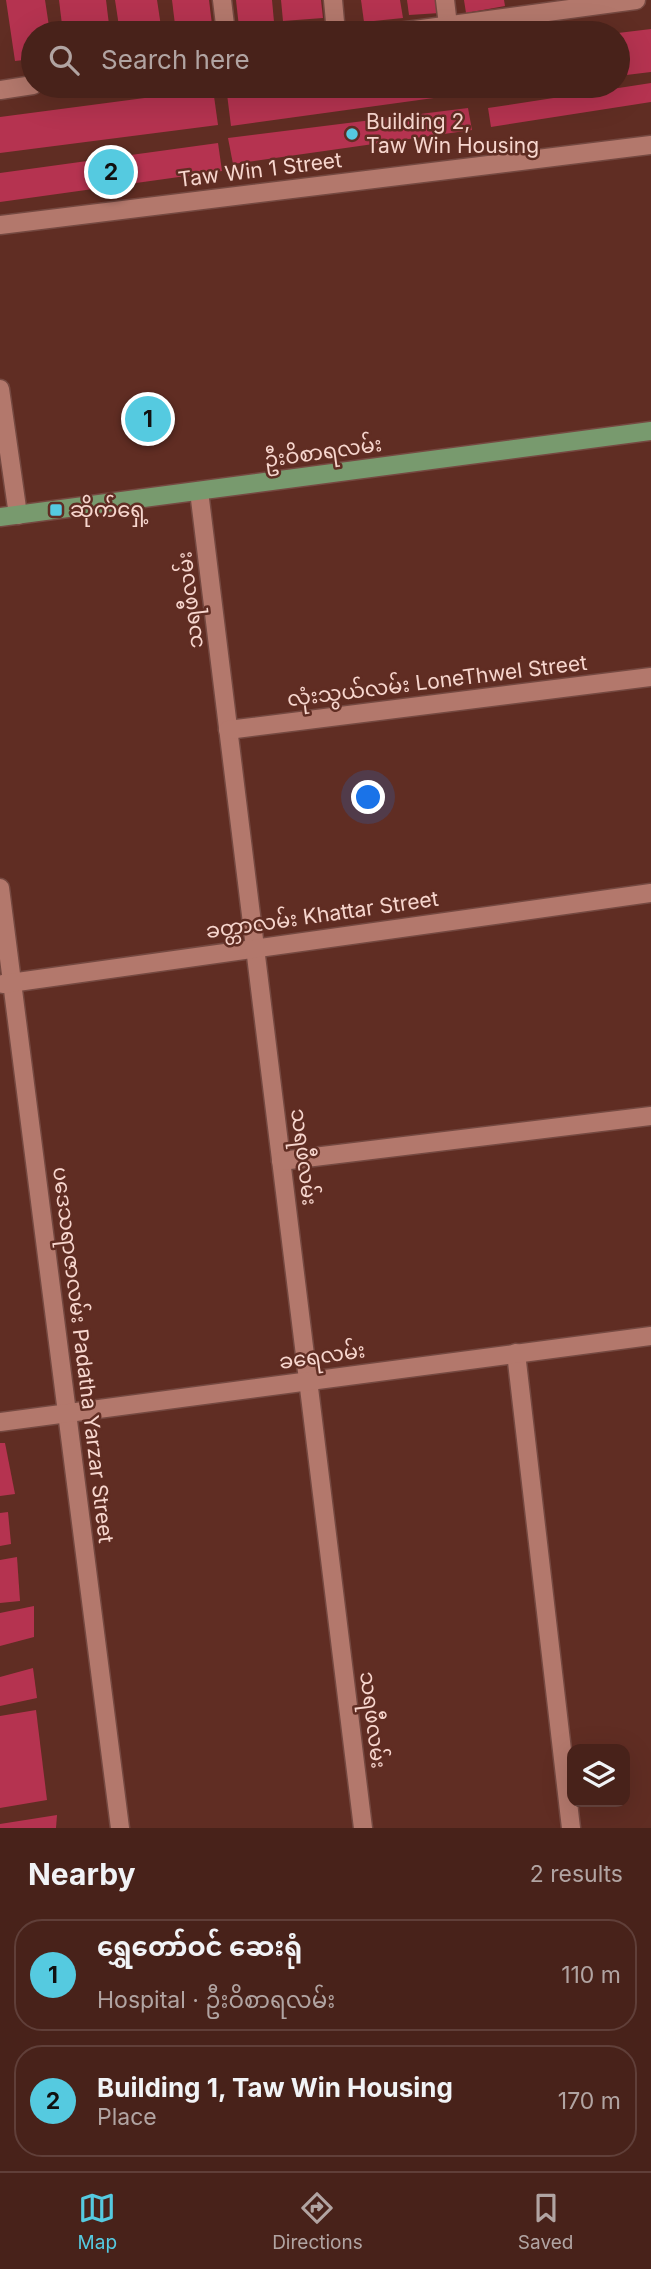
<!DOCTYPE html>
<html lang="en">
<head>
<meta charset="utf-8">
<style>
  :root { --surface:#48221a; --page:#522f27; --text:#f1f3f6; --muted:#b1a4a2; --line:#603f39; --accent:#55cae0 }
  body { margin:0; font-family:Inter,"Noto Sans Myanmar",sans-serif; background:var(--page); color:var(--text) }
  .controls { position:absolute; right:21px; bottom:21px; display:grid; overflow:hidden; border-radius:14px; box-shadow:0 7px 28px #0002 }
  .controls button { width:63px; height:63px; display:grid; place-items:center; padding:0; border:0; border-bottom:2px solid var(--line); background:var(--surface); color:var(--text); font:35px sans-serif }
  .you { position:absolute; left:369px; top:798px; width:24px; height:24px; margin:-18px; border:5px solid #fff; border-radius:50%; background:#1a73e8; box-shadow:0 0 0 10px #1a73e833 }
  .badge { display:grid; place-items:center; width:46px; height:46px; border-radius:50%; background:var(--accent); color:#111; font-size:23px; font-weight:700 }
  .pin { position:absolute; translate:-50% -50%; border:4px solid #fff; box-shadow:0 2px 7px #0006 }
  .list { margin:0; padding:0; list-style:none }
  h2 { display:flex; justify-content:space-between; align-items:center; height:91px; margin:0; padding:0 28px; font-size:30px }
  h2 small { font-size:23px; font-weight:400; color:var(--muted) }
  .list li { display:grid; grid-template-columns:46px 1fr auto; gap:21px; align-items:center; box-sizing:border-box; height:112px; margin:0 14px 14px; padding:0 14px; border:2px solid var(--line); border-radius:28px }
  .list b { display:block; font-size:26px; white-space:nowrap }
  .list p { margin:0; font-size:23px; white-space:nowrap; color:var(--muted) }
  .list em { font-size:23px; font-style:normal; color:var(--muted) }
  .icon { flex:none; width:38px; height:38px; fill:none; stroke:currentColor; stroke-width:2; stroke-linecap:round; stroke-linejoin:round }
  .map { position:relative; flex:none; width:651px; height:1828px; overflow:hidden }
  .search { position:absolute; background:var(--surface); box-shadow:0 7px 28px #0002; left:21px; right:21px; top:21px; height:77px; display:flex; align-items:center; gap:18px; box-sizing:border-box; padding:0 24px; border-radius:38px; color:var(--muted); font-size:26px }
  .sheet { height:343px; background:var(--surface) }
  nav { display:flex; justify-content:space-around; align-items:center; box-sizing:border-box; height:98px; border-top:2px solid var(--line); background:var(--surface); font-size:19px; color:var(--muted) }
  nav a { display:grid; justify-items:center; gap:4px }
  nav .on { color:var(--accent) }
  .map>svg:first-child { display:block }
</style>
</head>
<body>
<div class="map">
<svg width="651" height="1828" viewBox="0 0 651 1828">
  <rect width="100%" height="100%" fill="#602d23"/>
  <g fill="#b53350">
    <path d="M6,0H45L50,33H33V59L15,61Z"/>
    <path d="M59,0H106L110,33H63Z"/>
    <path d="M115,0H157L162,33H120Z"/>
    <path d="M172,0H209L213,33H176Z"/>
    <path d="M236,0H272L274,22L239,27Z"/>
    <path d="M281,0H321L323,18L283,21Z"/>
    <path d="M361,0H400L403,18L364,22Z"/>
    <path d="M407,0H439L440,13L409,15Z"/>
    <path d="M464,0H504L505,6L466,13Z"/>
    <path d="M651,29V72L618,76V33Z"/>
    <path d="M651,83V102L491,127L488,108Z"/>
    <path d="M226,86H469L470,93L231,126Z"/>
    <path d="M482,86H528V87L483,93Z"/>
    <path d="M213,89L218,125L0,153V117Z"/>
    <path d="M468,108L472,130L233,164L228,138Z"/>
    <path d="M218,143L222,171L0,202V173Z"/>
    <path d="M0,1443H5L15,1494L0,1496Z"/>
    <path d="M8,1512L11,1544L0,1546V1513Z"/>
    <path d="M17,1557L20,1601L0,1603V1560Z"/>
    <path d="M34,1606V1637L0,1646V1613Z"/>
    <path d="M33,1668L37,1698L0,1706V1677Z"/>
    <path d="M36,1710L47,1800L0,1808V1716Z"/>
    <path d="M57,1815L56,1828H0V1824Z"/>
  </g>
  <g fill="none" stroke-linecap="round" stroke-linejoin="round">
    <defs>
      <g id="minor">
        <path d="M222,0L226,33"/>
        <path d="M333,0L336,33"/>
        <path d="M445,0L448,25"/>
        <path d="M392,33L636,0"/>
        <path d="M0,90L33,85"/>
        <path d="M0,225L651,145"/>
        <path d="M0,389L18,515"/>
        <path d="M199,491L363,1828"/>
        <path d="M228,730L651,677"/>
        <path d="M0,888L120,1828"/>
        <path d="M3,984L651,893"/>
        <path d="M281,1161L651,1116"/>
        <path d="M516,1353L571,1828"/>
        <path d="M0,1422L651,1336"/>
      </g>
      <path id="major" d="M0,517L651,431"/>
    </defs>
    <use href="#minor" stroke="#754941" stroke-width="21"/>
    <use href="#major" stroke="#754941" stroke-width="21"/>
    <use href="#minor" stroke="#b3786c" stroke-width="18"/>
    <use href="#major" stroke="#789a6e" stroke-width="18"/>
  </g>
  <g fill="#55cae0" stroke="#602d23" stroke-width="2.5">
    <circle cx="352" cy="134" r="7"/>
    <rect x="49" y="503" width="14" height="14" rx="3.5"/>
  </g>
  <g text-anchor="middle" stroke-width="5" stroke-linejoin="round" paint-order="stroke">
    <g font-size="21" fill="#f7d6ce" stroke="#602d23" text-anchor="start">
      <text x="366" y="129">Building 2,<tspan x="366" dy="24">Taw Win Housing</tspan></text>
      <text x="70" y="517">ဆိုက်ရှေ့</text>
    </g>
    <g font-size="21" fill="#f7d6ce" stroke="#602d23">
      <text transform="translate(260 170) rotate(-7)" y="7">Taw Win 1 Street</text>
      <text transform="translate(323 452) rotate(-8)" y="7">ဦးဝိစာရလမ်း</text>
      <text transform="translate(190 600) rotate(-97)" y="7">သရဖီလမ်း</text>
      <text transform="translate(437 681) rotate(-7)" y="7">လုံးသွယ်လမ်း LoneThwel Street</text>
      <text transform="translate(322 915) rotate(-8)" y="7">ခတ္တာလမ်း Khattar Street</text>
      <text transform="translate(304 1157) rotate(83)" y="7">သရဖီလမ်း</text>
      <text transform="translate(83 1355) rotate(83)" y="7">ပဒေသရာဇာလမ်း Padatha Yarzar Street</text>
      <text transform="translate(322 1356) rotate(-8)" y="7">ခရေလမ်း</text>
      <text transform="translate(373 1720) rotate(83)" y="7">သရဖီလမ်း</text>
    </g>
  </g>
</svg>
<div class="controls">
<button><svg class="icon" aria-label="layers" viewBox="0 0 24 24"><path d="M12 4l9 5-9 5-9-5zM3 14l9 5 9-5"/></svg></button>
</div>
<div class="you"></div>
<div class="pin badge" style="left:148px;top:419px">1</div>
<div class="pin badge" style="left:111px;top:172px">2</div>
<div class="search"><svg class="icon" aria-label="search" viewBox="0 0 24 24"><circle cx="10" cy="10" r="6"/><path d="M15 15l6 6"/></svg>Search here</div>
</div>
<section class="sheet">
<h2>Nearby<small>2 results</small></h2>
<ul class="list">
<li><span class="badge">1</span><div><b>ရွှေတော်ဝင် ဆေးရုံ</b><p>Hospital · ဦးဝိစာရလမ်း</p></div><em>110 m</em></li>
<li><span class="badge">2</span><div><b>Building 1, Taw Win Housing</b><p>Place</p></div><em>170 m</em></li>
</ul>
</section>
<nav>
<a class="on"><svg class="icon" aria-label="map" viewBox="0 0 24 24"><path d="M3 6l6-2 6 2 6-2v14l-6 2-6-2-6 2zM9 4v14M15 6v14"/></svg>Map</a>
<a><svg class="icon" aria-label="directions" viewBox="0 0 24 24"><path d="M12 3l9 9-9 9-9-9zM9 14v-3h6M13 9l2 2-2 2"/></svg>Directions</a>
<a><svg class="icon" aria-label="saved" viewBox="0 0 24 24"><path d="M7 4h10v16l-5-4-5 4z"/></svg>Saved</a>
</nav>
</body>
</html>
